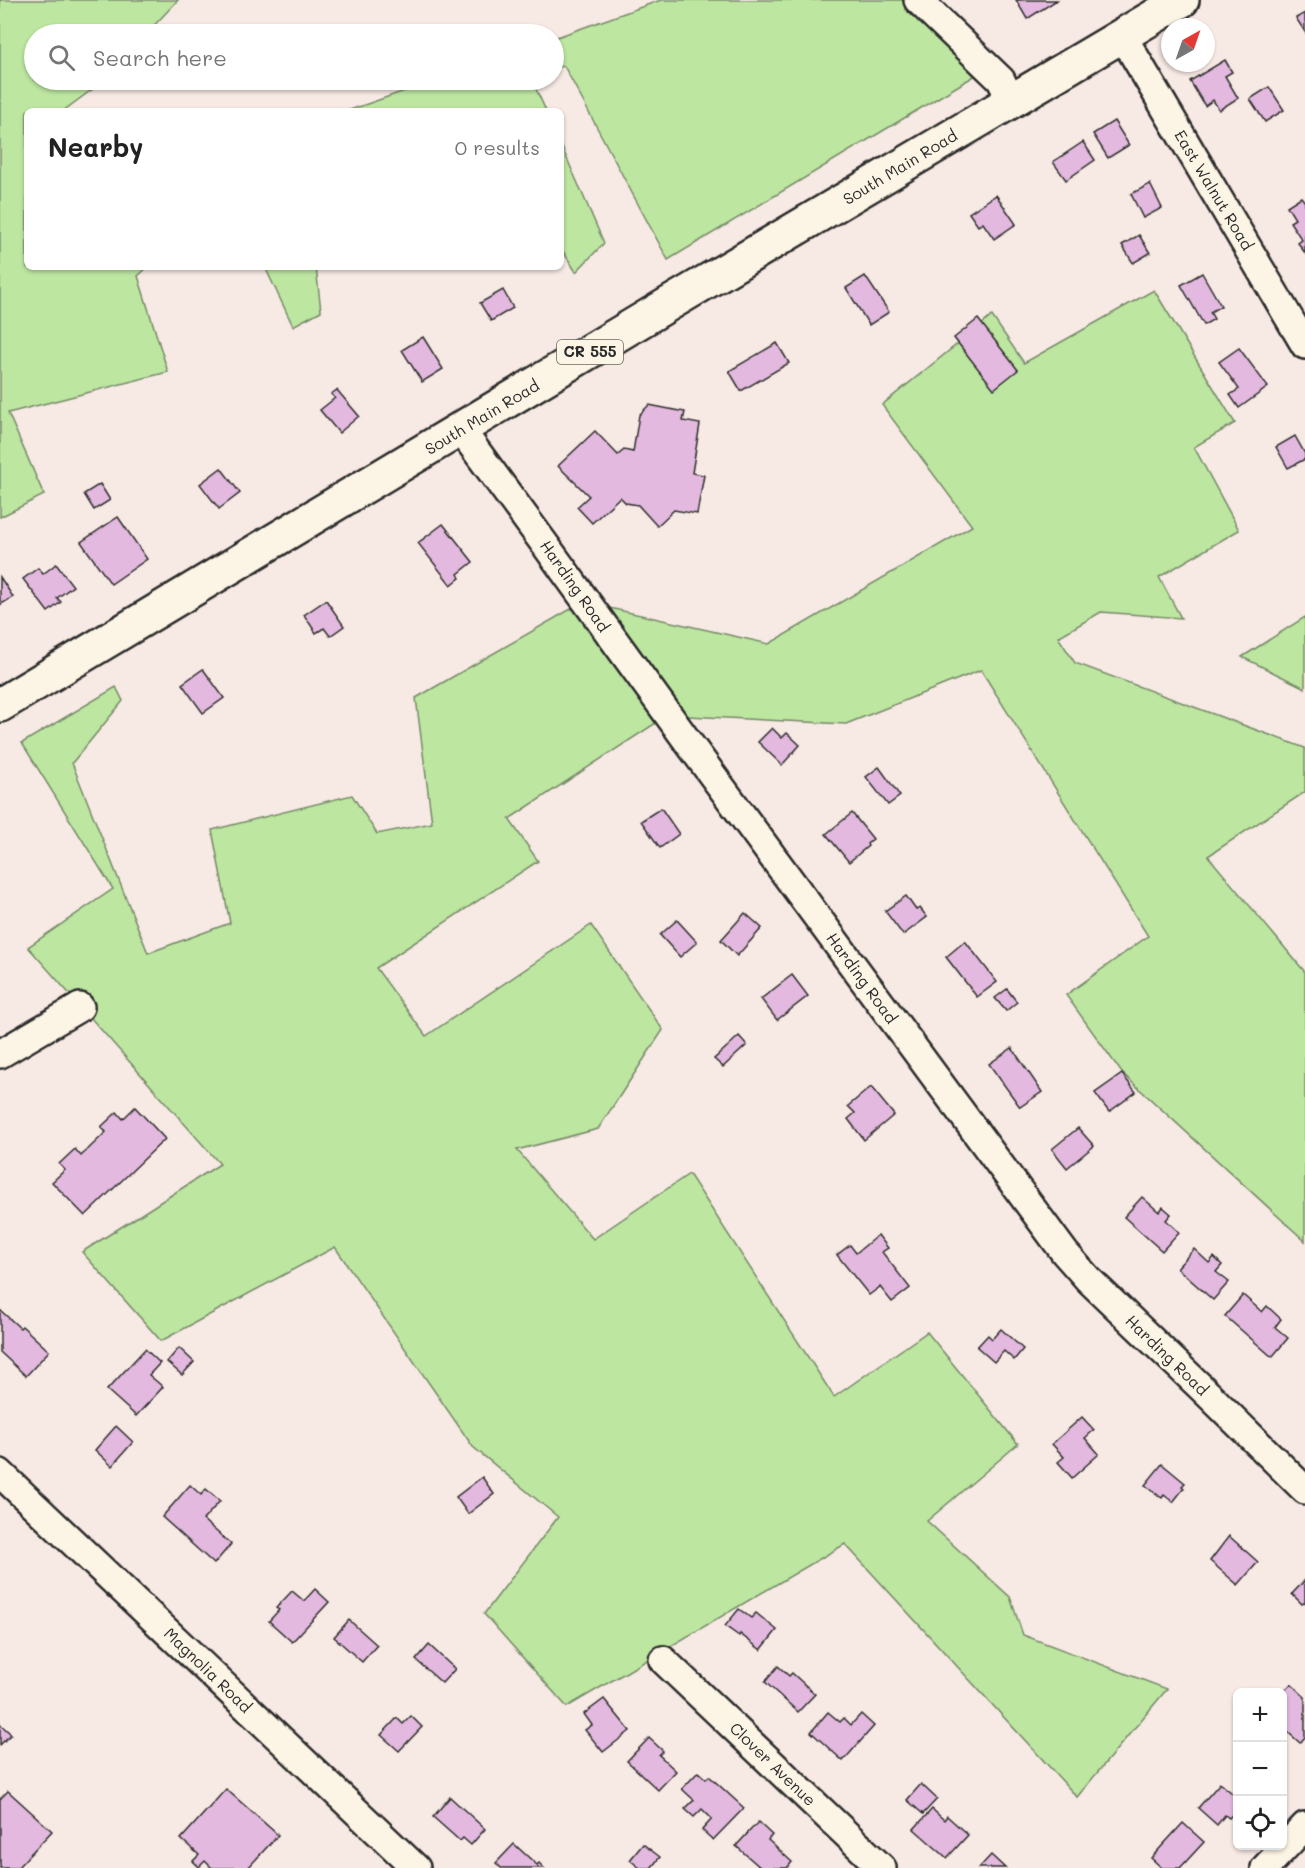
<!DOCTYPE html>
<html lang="en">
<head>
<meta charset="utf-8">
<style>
  :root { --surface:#fff; --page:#f6f6f6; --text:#222; --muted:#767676; --line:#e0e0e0 }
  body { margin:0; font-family:Mali,sans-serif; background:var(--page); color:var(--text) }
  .controls { position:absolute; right:18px; bottom:18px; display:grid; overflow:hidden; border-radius:9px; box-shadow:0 2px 4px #0004 }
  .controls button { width:54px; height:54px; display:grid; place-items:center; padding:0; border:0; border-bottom:2px solid var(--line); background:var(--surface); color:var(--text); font:30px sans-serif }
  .compass { position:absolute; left:1161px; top:18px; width:54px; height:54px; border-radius:50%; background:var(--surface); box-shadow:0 2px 4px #0004; rotate:40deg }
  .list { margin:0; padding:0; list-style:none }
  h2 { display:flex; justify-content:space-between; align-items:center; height:78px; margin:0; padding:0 24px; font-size:26px }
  h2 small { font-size:20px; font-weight:400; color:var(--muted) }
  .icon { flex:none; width:33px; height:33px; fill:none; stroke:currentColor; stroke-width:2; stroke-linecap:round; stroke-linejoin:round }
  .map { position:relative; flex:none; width:1305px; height:1868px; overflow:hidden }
  .search { position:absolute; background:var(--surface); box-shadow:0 2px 4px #0004; left:24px; top:24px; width:540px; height:66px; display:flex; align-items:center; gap:15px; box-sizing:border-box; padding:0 21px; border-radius:33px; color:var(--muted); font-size:22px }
  .panel { position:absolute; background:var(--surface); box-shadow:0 2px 4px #0004; left:24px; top:108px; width:540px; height:162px; border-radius:9px }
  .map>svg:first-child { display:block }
</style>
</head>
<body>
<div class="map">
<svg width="1305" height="1868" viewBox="0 0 1305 1868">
  <rect width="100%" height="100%" fill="#f7e9e4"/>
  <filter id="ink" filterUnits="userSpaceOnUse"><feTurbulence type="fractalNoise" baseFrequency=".0167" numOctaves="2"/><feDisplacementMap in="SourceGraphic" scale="12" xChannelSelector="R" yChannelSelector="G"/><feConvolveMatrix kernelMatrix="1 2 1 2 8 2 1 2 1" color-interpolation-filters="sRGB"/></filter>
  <g filter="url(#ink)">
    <g fill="#bde6a1" stroke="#748866" stroke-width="1.5">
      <path d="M0,0H178L146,34H34V80H105L63,111H27V267H148L138,276L168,372L8,413L44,495L0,517Z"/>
      <path d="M661,0H939L996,63L668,260L564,66L554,68V38Z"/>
      <path d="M436,80H532L546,111H347Z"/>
      <path d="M561,145L604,243L576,272L561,248Z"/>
      <path d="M265,267H316L321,311L293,326Z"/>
      <path d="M1154,290L1235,423L1194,447L1239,530L1159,577L1181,618L1101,612L1058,637L1075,663L1305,748V792L1208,856L1305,972V1241L1122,1073L1066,995L1148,936L981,670L846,724L668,715L509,819L538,861L376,968L426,1036L591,925L663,1030L598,1129L517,1150L593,1239L689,1174L834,1397L927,1332L1018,1444L927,1521L1010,1597L1023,1635L1167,1689L1077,1797L845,1544L567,1707L484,1614L558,1517L473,1447L335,1247L161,1341L82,1252L220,1164L28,947L113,889L22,743L116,687L123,701L72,763L148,953L230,923L212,830L352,795L377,834L432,823L416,698L583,602L769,644L972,526L882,405L992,316L1024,363Z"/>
      <path d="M1305,617V688L1242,657Z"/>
    </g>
    <g fill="#e3b9df" stroke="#2b2b2b" stroke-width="1.5">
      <path d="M1016,0H1057L1027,19Z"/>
      <path d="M1305,13V32L1296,18Z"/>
      <path d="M1225,60L1232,72L1225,76L1238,98L1219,110L1213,100L1205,106L1190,81Z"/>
      <path d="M1269,87L1284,110L1265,122L1250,99Z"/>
      <path d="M1114,121L1129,145L1108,158L1093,134Z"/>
      <path d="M1083,142L1095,160L1066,180L1053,162Z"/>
      <path d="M1150,184L1162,208L1143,218L1131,194Z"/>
      <path d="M996,195L1016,224L994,239L983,223L978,226L969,213Z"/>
      <path d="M1301,197L1305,202V253L1298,243L1302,240L1290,222L1295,219L1287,206Z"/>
      <path d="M1139,235L1150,253L1133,263L1122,245Z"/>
      <path d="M1202,273L1221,306L1210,312L1214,319L1204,325L1181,285Z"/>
      <path d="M865,276L889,312L869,325L846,288Z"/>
      <path d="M503,290L513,308L491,321L480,303Z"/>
      <path d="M978,319L1018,370L994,389L954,338Z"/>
      <path d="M423,337L443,369L422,382L402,350Z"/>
      <path d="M777,343L789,363L741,391L729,371Z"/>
      <path d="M1239,348L1268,387L1239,408L1230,395L1239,389L1219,362Z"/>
      <path d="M337,390L359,416L339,433L320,410L335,398L331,394Z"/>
      <path d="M649,405L685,412L683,421L700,424L692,473L704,475L697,514L674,510L657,526L638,505L626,503L620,497L592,523L577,507L589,496L558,466L595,431L618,455L624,450L633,452L639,415Z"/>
      <path d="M1295,436L1305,454V459L1288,468L1276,447Z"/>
      <path d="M221,468L240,493L219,509L200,484Z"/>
      <path d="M100,484L110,500L94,510L84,494Z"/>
      <path d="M118,517L147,559L111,584L81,542Z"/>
      <path d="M443,524L473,562L458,574L460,578L451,585L418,543Z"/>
      <path d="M56,564L73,586L57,598L61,602L48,612L23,579L38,568L43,574Z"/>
      <path d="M0,577L13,597L0,605Z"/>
      <path d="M326,600L344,626L330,636L324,628L316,633L304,615Z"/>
      <path d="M203,669L224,698L203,713L182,684Z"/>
      <path d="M772,728L782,738L787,733L800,745L782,765L758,742Z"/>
      <path d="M879,767L900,796L888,805L866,777Z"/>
      <path d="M661,808L679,834L660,848L641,821Z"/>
      <path d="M852,813L873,839L867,844L868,846L849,862L826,834Z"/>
      <path d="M906,896L916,910L920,908L927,917L903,935L885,911Z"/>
      <path d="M745,913L762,928L737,956L721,940Z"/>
      <path d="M677,920L697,942L680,957L660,935Z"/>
      <path d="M965,941L997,982L977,997L946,957Z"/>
      <path d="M792,975L808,996L777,1020L761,999Z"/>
      <path d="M1007,989L1017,1002L1006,1011L995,998Z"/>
      <path d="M739,1036L747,1045L723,1067L714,1059Z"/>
      <path d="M1012,1048L1042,1092L1020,1107L989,1064Z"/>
      <path d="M1122,1074L1136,1092L1109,1112L1095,1093Z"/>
      <path d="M871,1087L894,1115L864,1140L848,1119L855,1113L848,1106Z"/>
      <path d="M135,1107L165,1139L85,1216L52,1182L65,1170L59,1164L75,1149L81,1156L106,1132L101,1127L117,1112L123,1119Z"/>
      <path d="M1078,1128L1094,1146L1067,1168L1052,1149Z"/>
      <path d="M1142,1197L1159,1212L1163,1207L1171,1214L1166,1220L1179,1232L1162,1251L1124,1217Z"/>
      <path d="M878,1235L888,1248L882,1252L910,1288L892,1302L880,1287L869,1295L837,1255L850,1245L856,1253Z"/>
      <path d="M1194,1249L1209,1263L1214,1257L1222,1265L1216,1272L1229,1282L1213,1300L1177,1268Z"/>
      <path d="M1243,1295L1262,1312L1267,1306L1281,1319L1275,1327L1288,1338L1272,1357L1225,1316Z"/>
      <path d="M0,1310L20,1328L22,1326L49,1351L26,1376L0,1352Z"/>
      <path d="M1001,1329L1023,1349L1014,1360L1004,1351L994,1362L977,1347L988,1335L992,1339Z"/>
      <path d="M179,1348L194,1362L182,1375L167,1362Z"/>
      <path d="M145,1349L160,1363L149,1375L163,1387L136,1416L107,1390Z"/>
      <path d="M1082,1417L1094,1430L1085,1438L1099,1454L1072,1478L1058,1462L1064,1457L1052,1444Z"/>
      <path d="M116,1426L133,1442L112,1466L95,1450Z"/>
      <path d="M1162,1464L1185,1483L1182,1486L1184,1488L1173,1502L1164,1495L1162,1498L1145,1485Z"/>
      <path d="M482,1477L494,1494L468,1514L456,1497Z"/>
      <path d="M190,1485L201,1495L206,1489L220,1501L203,1520L231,1544L214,1564L162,1517Z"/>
      <path d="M1229,1536L1258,1562L1238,1585L1210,1561Z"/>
      <path d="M1305,1580V1602L1302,1604L1292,1594Z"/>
      <path d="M315,1589L329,1602L292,1642L269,1621L279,1610L276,1608L292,1591L304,1601Z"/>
      <path d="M739,1609L751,1618L756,1613L777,1630L761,1650L740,1634L739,1636L725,1626Z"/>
      <path d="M349,1620L377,1645L362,1662L334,1637Z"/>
      <path d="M429,1645L455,1669L442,1683L416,1660Z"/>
      <path d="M778,1666L789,1676L792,1673L815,1694L798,1712L765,1682Z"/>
      <path d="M1291,1684L1305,1697V1737L1300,1743L1282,1727V1722L1286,1718L1282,1715V1693Z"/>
      <path d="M604,1699L630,1731L603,1752L585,1730L592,1725L584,1714Z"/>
      <path d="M828,1712L840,1722L844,1718L851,1725L861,1714L874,1726L843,1761L811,1732Z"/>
      <path d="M411,1716L422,1727L399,1751L381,1735L397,1718L403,1724Z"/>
      <path d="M0,1724L11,1734L0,1745Z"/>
      <path d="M649,1738L663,1751L659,1755L676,1771L658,1790L627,1761Z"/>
      <path d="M698,1772L706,1779L709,1776L744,1808L713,1840L702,1830L712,1819L702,1809L694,1817L685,1809L694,1800L682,1789Z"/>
      <path d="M1220,1783L1238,1798V1809L1229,1818L1225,1815L1217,1825L1198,1808Z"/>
      <path d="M921,1784L937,1799L923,1814L907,1800Z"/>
      <path d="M226,1789L278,1835L248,1868H212L205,1861L199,1867L193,1861L199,1855L181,1839Z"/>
      <path d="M8,1791L52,1831L17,1868H0V1799Z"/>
      <path d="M450,1797L485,1829L471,1845L463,1838L460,1841L433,1817Z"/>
      <path d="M932,1809L944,1820L947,1816L968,1835L947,1858L914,1829Z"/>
      <path d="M758,1822L772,1835L768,1840L792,1862L787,1868H761L736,1846Z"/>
      <path d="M1183,1823L1204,1842L1180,1868H1162L1151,1858Z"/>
      <path d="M514,1844L537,1865L539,1863L544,1868H501L496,1863Z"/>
      <path d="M643,1844L660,1857L651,1868H640L630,1860Z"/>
      <path d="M991,1855L1005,1868H979Z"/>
    </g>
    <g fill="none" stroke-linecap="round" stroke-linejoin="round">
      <defs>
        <g id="minor">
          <path d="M918,0L1001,80L1011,101"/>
          <path d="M1122,35L1305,345"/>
          <path d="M461,430L549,550L688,742L1065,1253L1088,1279L1210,1396L1305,1490"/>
          <path d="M0,1054L80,1007"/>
          <path d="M0,1473L416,1868"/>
          <path d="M663,1660L882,1868"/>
          <path d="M1265,1868L1305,1826"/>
        </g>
        <path id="major" d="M0,705L672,302L1182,0"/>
      </defs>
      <use href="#minor" stroke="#2b2b2b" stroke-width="32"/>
      <use href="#major" stroke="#2b2b2b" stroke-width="38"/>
      <use href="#minor" stroke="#fcf5e5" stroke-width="27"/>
      <use href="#major" stroke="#fcf5e5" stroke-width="33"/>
    </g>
  </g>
  <g text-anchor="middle" stroke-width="6" stroke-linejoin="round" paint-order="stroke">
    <rect fill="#fcf5e5" stroke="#6a6863" stroke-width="1.5" x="557" y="340" width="66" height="24" rx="4.5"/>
    <g font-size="15" font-weight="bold" fill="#2b2b2b">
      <text x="590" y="357">CR 555</text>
    </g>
    <g font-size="16" fill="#2b2b2b" stroke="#fcf5e5">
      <text transform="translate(900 167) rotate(-31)" y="6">South Main Road</text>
      <text transform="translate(1214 190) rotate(59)" y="6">East Walnut Road</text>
      <text transform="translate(482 417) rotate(-31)" y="6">South Main Road</text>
      <text transform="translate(575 586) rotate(55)" y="6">Harding Road</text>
      <text transform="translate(862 978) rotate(54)" y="6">Harding Road</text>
      <text transform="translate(1167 1355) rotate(44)" y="6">Harding Road</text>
      <text transform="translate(208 1670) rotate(44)" y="6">Magnolia Road</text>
      <text transform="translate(773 1764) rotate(44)" y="6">Clover Avenue</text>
    </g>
  </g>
</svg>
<div class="controls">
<button>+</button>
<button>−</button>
<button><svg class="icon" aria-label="locate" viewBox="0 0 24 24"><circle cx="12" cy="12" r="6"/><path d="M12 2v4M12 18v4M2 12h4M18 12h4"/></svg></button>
</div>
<svg class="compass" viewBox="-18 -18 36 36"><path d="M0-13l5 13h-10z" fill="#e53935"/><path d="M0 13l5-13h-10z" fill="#767676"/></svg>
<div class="search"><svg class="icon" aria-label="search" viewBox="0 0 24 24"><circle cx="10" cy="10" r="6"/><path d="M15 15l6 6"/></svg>Search here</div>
<section class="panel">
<h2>Nearby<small>0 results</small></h2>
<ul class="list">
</ul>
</section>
</div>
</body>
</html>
